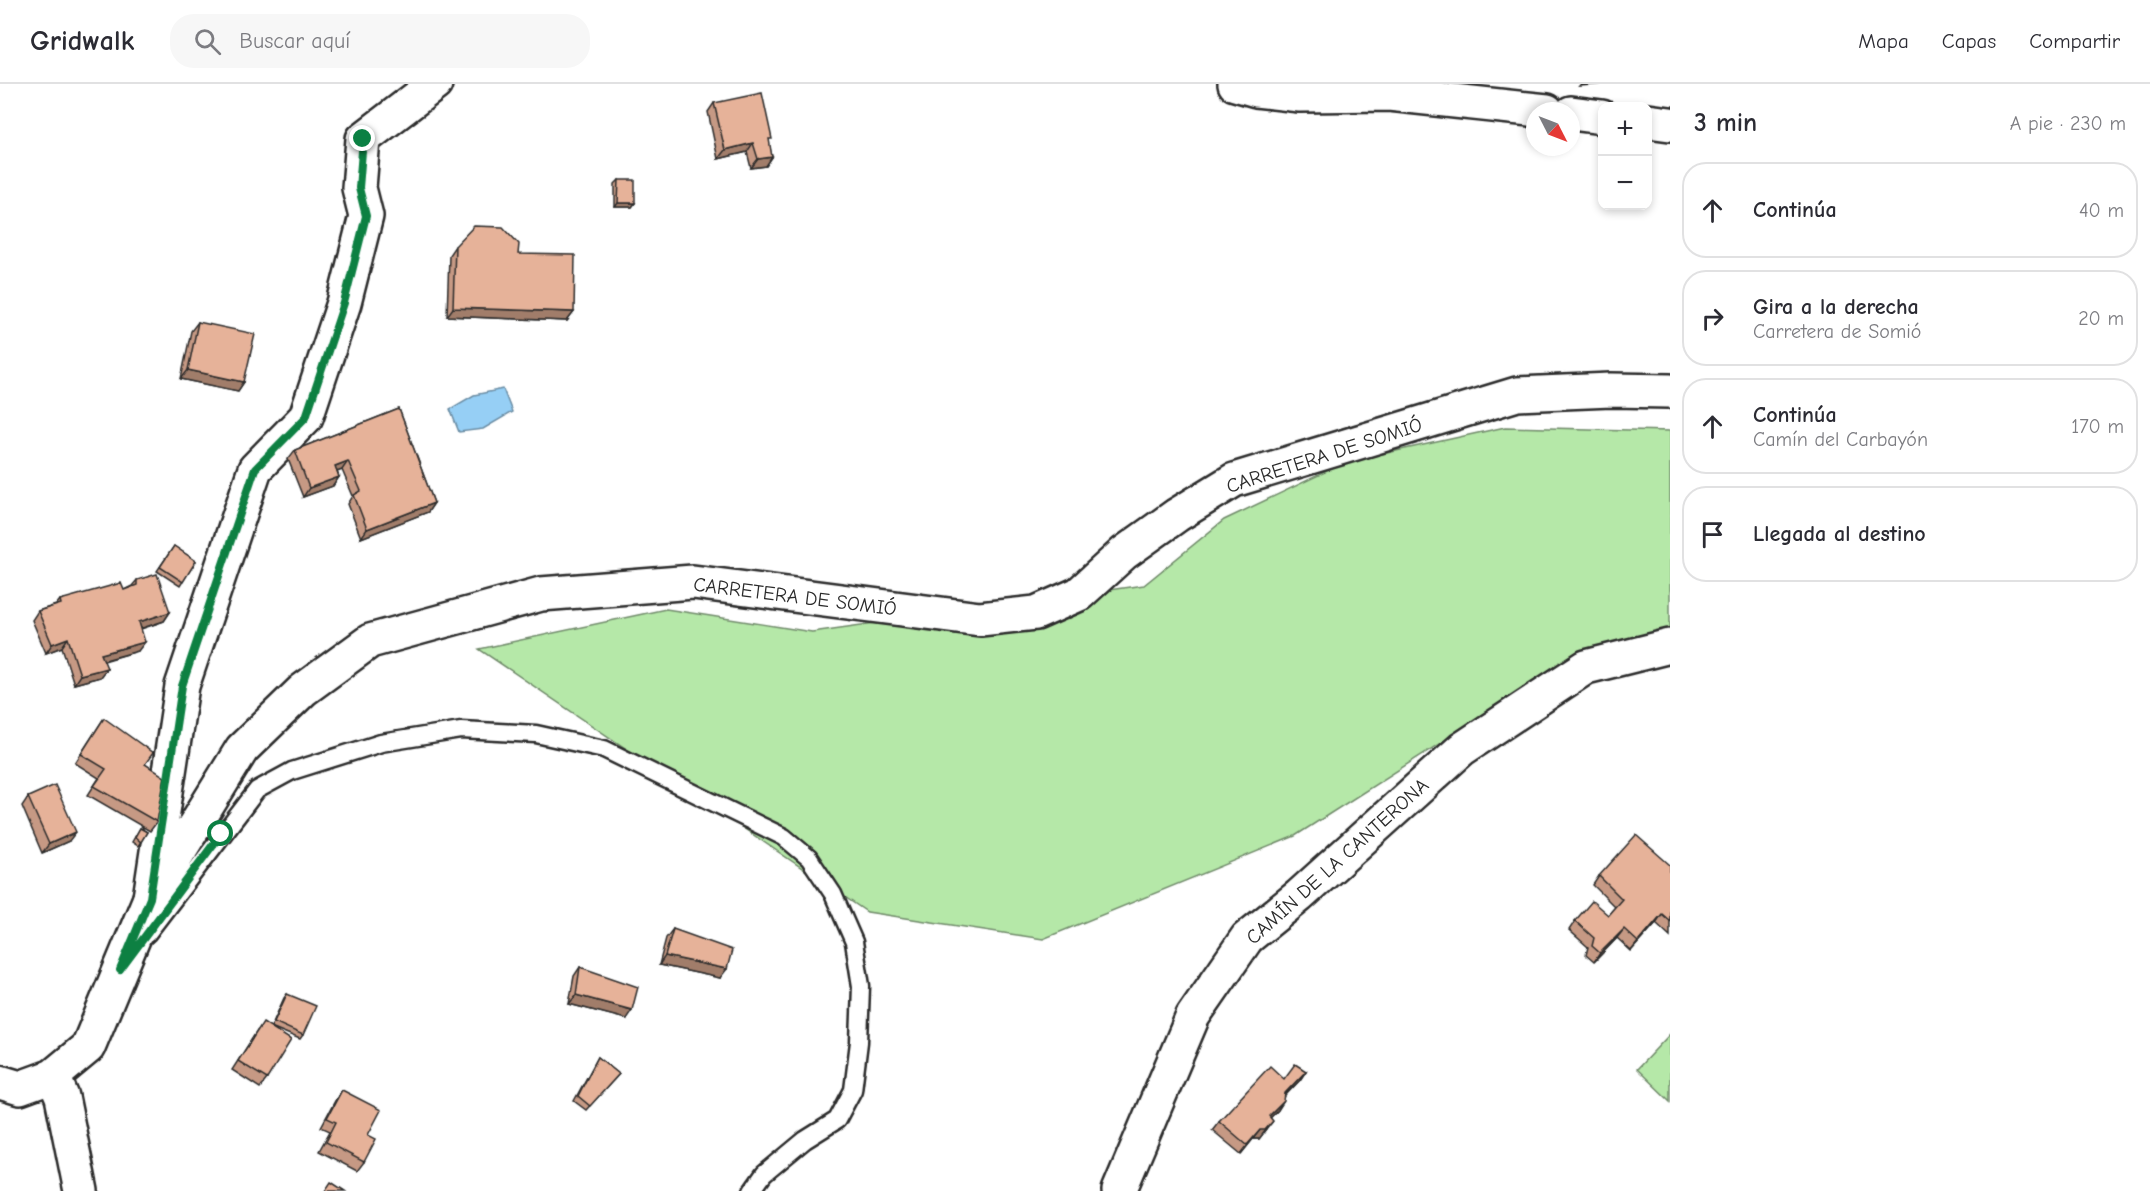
<!DOCTYPE html>
<html lang="es">
<head>
<meta charset="utf-8">
<style>
  :root { --surface:#fff; --page:#f7f7f7; --text:#2b2b33; --muted:#7c7c81; --line:#e1e1e2 }
  body { margin:0; font-family:"Comic Neue",sans-serif; background:var(--page); color:var(--text) }
  .controls { position:absolute; right:18px; top:18px; display:grid; overflow:hidden; border-radius:12px; box-shadow:0 3px 9px #0003 }
  .controls button { width:54px; height:54px; display:grid; place-items:center; padding:0; border:0; border-bottom:2px solid var(--line); background:var(--surface); color:var(--text); font:30px sans-serif }
  .compass { position:absolute; left:1526px; top:18px; width:54px; height:54px; border-radius:50%; background:var(--surface); box-shadow:0 3px 9px #0003; rotate:132deg }
  .stop { position:absolute; width:18px; height:18px; margin:-14px; border:4px solid #0b8043; border-radius:50%; background:#fff }
  .stop.end { background:#0b8043; border-color:#fff; box-shadow:0 2px 6px #0008 }
  .list { margin:0; padding:0; list-style:none }
  h2 { display:flex; justify-content:space-between; align-items:center; height:78px; margin:0; padding:0 24px; font-size:26px }
  h2 small { font-size:20px; font-weight:400; color:var(--muted) }
  .list li { display:grid; grid-template-columns:39px 1fr auto; gap:18px; align-items:center; box-sizing:border-box; height:96px; margin:0 12px 12px; padding:0 12px; border:2px solid var(--line); border-radius:24px }
  .list b { display:block; font-size:22px; white-space:nowrap }
  .list p { margin:0; font-size:20px; white-space:nowrap; color:var(--muted) }
  .list em { font-size:20px; font-style:normal; color:var(--muted) }
  .icon { flex:none; width:33px; height:33px; fill:none; stroke:currentColor; stroke-width:2; stroke-linecap:round; stroke-linejoin:round }
  .map { position:relative; flex:none; width:1670px; height:1107px; overflow:hidden }
  header { display:flex; align-items:center; gap:36px; box-sizing:border-box; height:84px; padding:0 30px; background:var(--surface); border-bottom:2px solid var(--line) }
  header strong { font-size:28px }
  nav { display:flex; gap:33px; margin-inline-start:auto; font-size:21px }
  .search { width:420px; height:54px; background:var(--page); display:flex; align-items:center; gap:15px; box-sizing:border-box; padding:0 21px; border-radius:24px; color:var(--muted); font-size:22px }
  main { display:flex }
  aside { flex:1; background:var(--surface) }
  .map>svg:first-child { display:block }
</style>
</head>
<body>
<header>
<strong>Gridwalk</strong>
<div class="search"><svg class="icon" aria-label="search" viewBox="0 0 24 24"><circle cx="10" cy="10" r="6"/><path d="M15 15l6 6"/></svg>Buscar aquí</div>
<nav><a>Mapa</a><a>Capas</a><a>Compartir</a></nav>
</header>
<main>
<div class="map">
<svg width="1670" height="1107" viewBox="0 0 1670 1107">
  <rect width="100%" height="100%" fill="#fff"/>
  <filter id="ink" filterUnits="userSpaceOnUse"><feTurbulence type="fractalNoise" baseFrequency=".0167" numOctaves="2"/><feDisplacementMap in="SourceGraphic" scale="12" xChannelSelector="R" yChannelSelector="G"/><feConvolveMatrix kernelMatrix="1 2 1 2 8 2 1 2 1" color-interpolation-filters="sRGB"/></filter>
  <g filter="url(#ink)">
    <g fill="#b5e8a8" stroke="#708a6a" stroke-width="1.5">
      <path d="M1505,343L1670,347V546L1578,571L1295,752L1043,855L867,828L479,565L666,525L812,548L1144,501L1224,436L1346,378Z"/>
      <path d="M1670,950V1017L1637,985Z"/>
    </g>
    <path fill="#96cff5" stroke="#6b8da4" stroke-width="1.5" d="M503,305L512,328L483,345L459,348L450,325L474,311Z"/>
    <g fill="none" stroke-linecap="round" stroke-linejoin="round">
      <defs>
        <path id="service" d="M147,850L257,706L292,687L381,659L461,646L536,650L604,665L784,753L809,774L833,810L854,858L861,902L859,958L853,1006L837,1036L805,1056L764,1090L752,1107"/>
        <g id="minor">
          <path d="M1235,0L1256,6L1300,11L1389,10L1547,27"/>
          <path d="M1571,29L1602,33"/>
          <path d="M1648,37L1670,40"/>
          <path d="M150,814L182,602L255,385L306,333L344,219L366,132L359,104L363,55L435,0"/>
          <path d="M53,992L62,1013L81,1107"/>
          <path d="M1119,1107L1193,932L1247,854L1299,812L1462,665L1586,583L1670,562"/>
        </g>
        <path id="tertiary" d="M0,998L20,1004L53,992L88,963L150,814L242,665L303,606L370,557L541,510L693,498L980,535L1036,529L1079,510L1124,469L1177,431L1234,396L1517,310L1611,306L1670,307"/>
      </defs>
      <use href="#service" stroke="#2b2b2b" stroke-width="21"/>
      <use href="#minor" stroke="#2b2b2b" stroke-width="38"/>
      <use href="#tertiary" stroke="#2b2b2b" stroke-width="38"/>
      <use href="#service" stroke="#fff" stroke-width="16"/>
      <use href="#minor" stroke="#fff" stroke-width="33"/>
      <use href="#tertiary" stroke="#fff" stroke-width="33"/>
    </g>
    <g fill="#c69984" stroke="#2b2b2b" stroke-width="1.5">
      <path d="M714,19L769,59L772,73L766,82L751,84L747,68L718,75L708,28Z"/>
      <path d="M619,96L635,119L632,123H615V100Z"/>
      <path d="M455,162L518,170L574,228L567,237L447,232L449,171Z"/>
      <path d="M198,238L244,298L238,307L181,295L191,247Z"/>
      <path d="M399,325L434,419L428,428L361,454L348,420L353,412L342,386L337,388L339,393L333,402L303,413L288,375L295,366Z"/>
      <path d="M174,462L196,477L180,502L157,487Z"/>
      <path d="M137,496L170,528L164,537L141,545L138,567L104,577L100,593L74,600L62,563L46,569L32,536L38,527L56,521L60,516L124,506L132,502Z"/>
      <path d="M104,634L145,680L157,738L150,747L88,711L99,694L75,679Z"/>
      <path d="M28,713L69,757L42,769L22,722Z"/>
      <path d="M140,744L147,748L138,762L132,758Z"/>
      <path d="M1670,781V852L1656,839L1631,867L1617,854L1594,878L1586,871L1588,863L1569,846L1575,837L1608,831L1615,823L1593,801L1599,792Z"/>
      <path d="M673,845L720,894L659,881L666,854Z"/>
      <path d="M580,883L626,935L569,920L574,892Z"/>
      <path d="M287,910L303,951L300,955L271,943L284,914Z"/>
      <path d="M257,947L267,995L260,1004L232,986Z"/>
      <path d="M598,973L619,990L586,1026L574,1017Z"/>
      <path d="M1306,987L1300,996L1285,1012L1278,1026L1270,1034L1266,1046L1259,1055H1253L1241,1070L1212,1046L1219,1037L1284,995Z"/>
      <path d="M342,1006L368,1051L364,1078L357,1087L319,1067L330,1047L321,1043L336,1015Z"/>
    </g>
    <g fill="#a17d6b" stroke="#2b2b2b" stroke-width="1.5">
      <path d="M1581,0H1605L1579,2Z"/>
      <path d="M753,59L747,68L718,75L725,66Z"/>
      <path d="M772,73L766,82L751,84L758,75Z"/>
      <path d="M618,119H635L632,123H615Z"/>
      <path d="M453,224L574,228L567,237L447,232Z"/>
      <path d="M188,286L244,298L238,307L181,295Z"/>
      <path d="M348,377L342,386L329,391L335,382Z"/>
      <path d="M339,393L333,402L303,413L309,404Z"/>
      <path d="M434,419L428,428L361,454L367,445Z"/>
      <path d="M170,528L164,537L133,547L139,538Z"/>
      <path d="M68,554L62,563L46,569L52,560Z"/>
      <path d="M145,558L138,567L94,579L101,570Z"/>
      <path d="M107,584L100,593L74,600L80,591Z"/>
      <path d="M76,748L69,757L42,769L49,760Z"/>
      <path d="M1662,830L1656,839L1631,867L1638,858Z"/>
      <path d="M1624,845L1617,854L1594,878L1600,869Z"/>
      <path d="M665,872L727,885L720,894L659,881Z"/>
      <path d="M576,911L632,926L626,935L569,920Z"/>
      <path d="M1306,987L1300,996L1278,1018L1285,1009Z"/>
      <path d="M1284,1017L1278,1026L1263,1041L1269,1032Z"/>
      <path d="M1273,1037L1259,1055H1253L1241,1070L1260,1046Z"/>
    </g>
    <g fill="#e6b299" stroke="#2b2b2b" stroke-width="1.5">
      <path d="M762,9L772,55H769L772,73L758,75L753,59L725,66L714,19Z"/>
      <path d="M619,96H635V119H618Z"/>
      <path d="M474,142L503,143L519,160L518,170L575,171L574,228L453,224L455,162Z"/>
      <path d="M198,238L255,250L244,298L188,286Z"/>
      <path d="M399,325L434,419L367,445L354,411L361,407L348,377L335,382L339,393L309,404L295,366Z"/>
      <path d="M174,462L196,477L183,498L160,483Z"/>
      <path d="M157,490L170,528L139,538L145,558L101,570L107,584L80,591L68,554L52,560L38,527L61,520L60,516L121,499L124,506L137,501V496Z"/>
      <path d="M104,634L153,669L145,680L165,693L157,738L94,702L106,685L81,670Z"/>
      <path d="M55,701L76,748L49,760L28,713Z"/>
      <path d="M140,744L147,748L141,758L135,753Z"/>
      <path d="M1636,751L1670,781V837L1662,830L1638,858L1624,845L1600,869L1592,862L1594,854L1575,837L1592,817L1608,831L1622,815L1599,792Z"/>
      <path d="M673,845L732,866L727,885L665,872Z"/>
      <path d="M580,883L638,903L632,926L576,911Z"/>
      <path d="M287,910L316,922L303,951L274,938Z"/>
      <path d="M263,938L291,956L267,995L238,977Z"/>
      <path d="M598,973L619,990L590,1022L578,1012Z"/>
      <path d="M1295,980L1306,987L1285,1009L1284,1017L1269,1032L1273,1037L1265,1046H1260L1247,1061L1219,1037L1270,982L1284,995Z"/>
      <path d="M342,1006L381,1026L368,1051L376,1055L364,1078L326,1058L336,1038L327,1034Z"/>
      <path d="M331,1098L345,1107H325Z"/>
    </g>
  </g>
  <g fill="none" stroke-linecap="round" stroke-linejoin="round" filter="url(#ink)">
    <path stroke="#0b8043" stroke-width="8" d="M221,750L120,886L150,814L182,602L255,385L306,333L344,219L366,132L359,104L363,55"/>
  </g>
  <g text-anchor="middle" stroke-width="5" stroke-linejoin="round" paint-order="stroke">
    <g font-size="20" fill="#2b2b2b" stroke="#fff">
      <text transform="translate(1324 371) rotate(-18)" y="7">CARRETERA DE SOMIÓ</text>
      <text transform="translate(795 512) rotate(7)" y="7">CARRETERA DE SOMIÓ</text>
      <text transform="translate(1337 777) rotate(-42)" y="7">CAMÍN DE LA CANTERONA</text>
    </g>
  </g>
</svg>
<div class="controls">
<button>+</button>
<button>−</button>
</div>
<svg class="compass" viewBox="-18 -18 36 36"><path d="M0-13l5 13h-10z" fill="#e53935"/><path d="M0 13l5-13h-10z" fill="#7c7c81"/></svg>
<div class="stop" style="left:221px;top:750px"></div>
<div class="stop end" style="left:363px;top:55px"></div>
</div>
<aside>
<h2>3 min<small>A pie · 230 m</small></h2>
<ul class="list">
<li><svg class="icon" aria-label="ahead" viewBox="0 0 24 24"><path d="M12 20V5M6 11l6-6 6 6"/></svg><div><b>Continúa</b></div><em>40 m</em></li>
<li><svg class="icon" aria-label="right" viewBox="0 0 24 24"><path d="M7 20v-9h11M14 6l5 5-5 5"/></svg><div><b>Gira a la derecha</b><p>Carretera de Somió</p></div><em>20 m</em></li>
<li><svg class="icon" aria-label="ahead" viewBox="0 0 24 24"><path d="M12 20V5M6 11l6-6 6 6"/></svg><div><b>Continúa</b><p>Camín del Carbayón</p></div><em>170 m</em></li>
<li><svg class="icon" aria-label="arrive" viewBox="0 0 24 24"><path d="M6 21V4h12l-3 4 3 4H6"/></svg><div><b>Llegada al destino</b></div></li>
</ul>
</aside>
</main>
</body>
</html>
